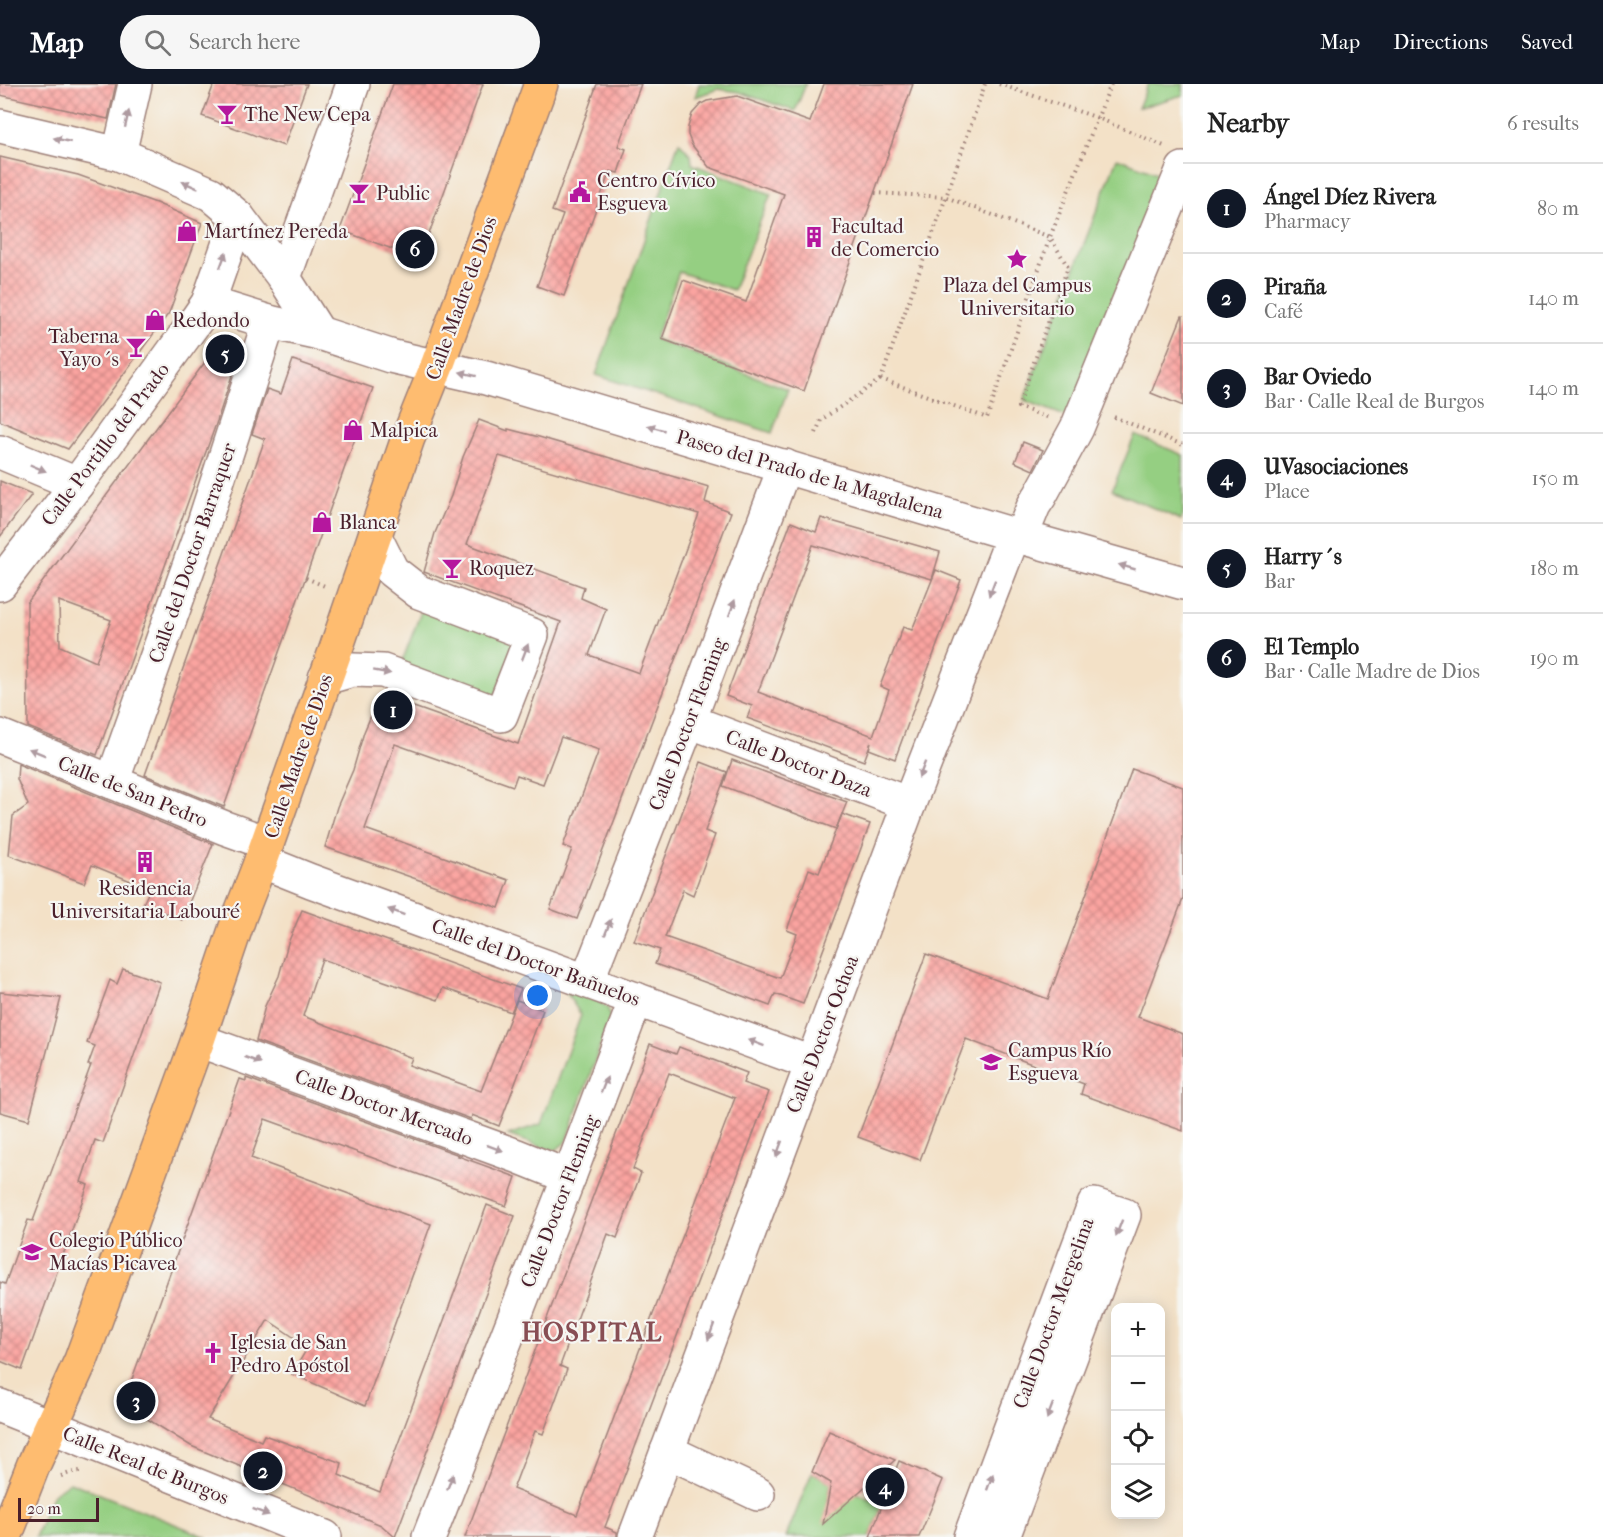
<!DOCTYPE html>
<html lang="en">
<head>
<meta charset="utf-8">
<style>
  :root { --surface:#fff; --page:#f6f6f6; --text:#222; --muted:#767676; --line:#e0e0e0; --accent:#111827 }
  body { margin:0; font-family:"IM FELL French Canon",serif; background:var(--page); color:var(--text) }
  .controls { position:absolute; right:18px; bottom:18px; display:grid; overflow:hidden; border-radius:12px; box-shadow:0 3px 15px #0003 }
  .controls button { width:54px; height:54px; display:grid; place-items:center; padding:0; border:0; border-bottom:2px solid var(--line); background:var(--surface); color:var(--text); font:30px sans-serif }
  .scale { position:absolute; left:18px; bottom:15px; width:81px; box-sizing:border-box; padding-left:6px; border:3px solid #4a1f2b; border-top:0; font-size:16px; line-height:21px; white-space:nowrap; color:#4a1f2b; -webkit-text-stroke:4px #f6f6f2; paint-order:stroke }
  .you { position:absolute; left:538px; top:912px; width:21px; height:21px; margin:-15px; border:4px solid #fff; border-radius:50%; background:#1a73e8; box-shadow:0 0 0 9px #1a73e833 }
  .badge { display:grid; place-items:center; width:39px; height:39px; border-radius:50%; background:var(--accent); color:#fff; font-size:20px; font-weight:700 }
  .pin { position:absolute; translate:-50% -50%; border:3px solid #fff; box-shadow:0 2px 6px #0006 }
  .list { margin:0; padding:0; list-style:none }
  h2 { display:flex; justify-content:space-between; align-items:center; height:78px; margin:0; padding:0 24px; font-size:26px }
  h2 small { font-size:20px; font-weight:400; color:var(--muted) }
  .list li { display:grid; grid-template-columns:39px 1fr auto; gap:18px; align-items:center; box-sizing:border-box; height:90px; padding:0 24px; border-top:2px solid var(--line) }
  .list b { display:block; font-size:22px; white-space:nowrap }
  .list p { margin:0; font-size:20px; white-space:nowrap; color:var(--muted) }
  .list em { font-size:20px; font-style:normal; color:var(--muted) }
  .icon { flex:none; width:33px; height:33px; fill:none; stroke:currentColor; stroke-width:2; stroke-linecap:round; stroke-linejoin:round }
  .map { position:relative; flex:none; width:1183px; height:1453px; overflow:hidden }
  header { display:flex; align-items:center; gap:36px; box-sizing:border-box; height:84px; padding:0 30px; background:var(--accent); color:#fff }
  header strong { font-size:28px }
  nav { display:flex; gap:33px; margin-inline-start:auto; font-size:21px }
  .search { width:420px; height:54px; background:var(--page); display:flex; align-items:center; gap:15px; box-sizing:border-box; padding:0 21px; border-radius:33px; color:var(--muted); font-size:22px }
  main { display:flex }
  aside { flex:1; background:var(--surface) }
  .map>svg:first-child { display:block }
</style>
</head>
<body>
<header>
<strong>Map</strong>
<div class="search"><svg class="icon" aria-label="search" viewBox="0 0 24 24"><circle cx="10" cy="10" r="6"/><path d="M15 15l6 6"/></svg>Search here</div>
<nav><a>Map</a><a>Directions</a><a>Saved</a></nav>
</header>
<main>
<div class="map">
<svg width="1183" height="1453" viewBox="0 0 1183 1453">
  <defs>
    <pattern id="building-cross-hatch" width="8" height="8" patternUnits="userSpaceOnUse" patternTransform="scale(1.5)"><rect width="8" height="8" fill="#fba4a0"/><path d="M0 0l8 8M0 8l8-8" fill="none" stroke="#cd8583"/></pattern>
  </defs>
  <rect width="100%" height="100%" fill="#f6f6f2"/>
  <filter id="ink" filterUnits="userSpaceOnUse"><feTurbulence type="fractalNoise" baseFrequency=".0167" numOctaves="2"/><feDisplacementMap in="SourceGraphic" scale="12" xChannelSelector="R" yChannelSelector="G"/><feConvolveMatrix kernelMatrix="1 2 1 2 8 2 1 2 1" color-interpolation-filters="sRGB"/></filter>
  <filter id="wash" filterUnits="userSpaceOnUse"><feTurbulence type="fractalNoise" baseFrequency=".008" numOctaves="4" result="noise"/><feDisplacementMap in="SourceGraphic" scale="24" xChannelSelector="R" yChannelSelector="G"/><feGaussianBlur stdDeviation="1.35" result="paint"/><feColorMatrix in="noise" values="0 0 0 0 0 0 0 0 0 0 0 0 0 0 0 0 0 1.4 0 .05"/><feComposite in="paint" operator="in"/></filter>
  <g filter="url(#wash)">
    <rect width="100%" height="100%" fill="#f3e1c7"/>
    <g fill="#95cf82" stroke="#707756" stroke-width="1.5">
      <path d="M699,0H806L795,27L739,8L718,5L695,13Z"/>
      <path d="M1148,0H1183V11L1138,24Z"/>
      <path d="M679,58L691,71L692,80L771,110L733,206L679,188L655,255L788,305L772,349L596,291Z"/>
      <path d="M1117,74L1165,92L1070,334L1024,316Z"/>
      <path d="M1135,351L1183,371V431L1181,436L1112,406Z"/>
      <path d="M424,520L517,556L493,618L400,583Z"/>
      <path d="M564,905L597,916L608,924L610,934L567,1057L556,1066L544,1064L508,1051L541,1040L581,931Z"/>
      <path d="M812,1388L831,1399L827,1422L837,1427L852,1407L883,1420L870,1453H786Z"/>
      <path d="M70,1398L207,1453H35L53,1410Z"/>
    </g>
    <g id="blocks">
      <g fill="url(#building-cross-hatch)" fill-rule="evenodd">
        <path d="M0,0H116L108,35L0,11Z"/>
        <path d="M214,0H307L284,62L202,32Z"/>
        <path d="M393,0H483L420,175L340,146Z"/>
        <path d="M597,0H641L618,62L626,65L618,89L610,87L564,212L537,202L563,131L552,127Z"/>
        <path d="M824,0H913L804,307L662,255L683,196L746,218L784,110L709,83L692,61L688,51V43L692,30L701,20L707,17L737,12L810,38Z"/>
        <path d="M0,73L78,91L156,119L202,139L169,229L68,365L0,337Z"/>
        <path d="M1182,232H1183V322L1151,309Z"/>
        <path d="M225,251L243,258L217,337L97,671L28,643L27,519ZM59,517L111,536L96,578L60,562Z"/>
        <path d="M293,276L373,304L224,723L145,691L265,355L252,350L267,305L281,310Z"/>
        <path d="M479,336L508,347V345L539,353L709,403L705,418L731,428L577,835L550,825L572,765L563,762L599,666L561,653L543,700L517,691L513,702L395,660L365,745L509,796L499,824L325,763L337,723L353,686L364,648L380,611L518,660L561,538L424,488L435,449L451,412L463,373ZM499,372L699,430L639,589L589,571L606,525L581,514L584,503L467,460Z"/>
        <path d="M1023,358L1043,366L1033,386L1015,378Z"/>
        <path d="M0,397L32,410L0,453Z"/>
        <path d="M821,434L940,468L932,495L813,461L758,608L873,652L889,606L880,602L903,543L912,546L936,486L961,496L895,675L869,665L871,658L864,677L747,634L752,622L726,612L791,438L816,448Z"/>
        <path d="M732,676L847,718L836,745L723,702Z"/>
        <path d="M701,678L727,688L705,747L715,751L693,811L683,806L665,853L780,894L797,850L787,846L809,785L819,789L842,730L870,740L803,920L775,910L770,922L655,880L660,866L634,857Z"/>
        <path d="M18,680L213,760L182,836L143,820L150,805L92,781L84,799L9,771L13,732L28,721L17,695Z"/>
        <path d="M1132,685L1183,703V815L1138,933L1183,950V1047L1081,1010L1084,1000L966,955L920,1076L858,1053L926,870L1048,915Z"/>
        <path d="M302,826L521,905L511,928L443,904L438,916L322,875L303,932L412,974L409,981L481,1007L517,916L543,926L499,1042L472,1031L471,1035L256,957L265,922L279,892L288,859Z"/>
        <path d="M123,885L160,898L103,1059L95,1056L81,1098L88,1101L22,1286L0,1277V1198L5,1200L28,1136L33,1137L91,981H88L95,962L87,959L110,896L117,900Z"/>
        <path d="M0,908L61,914L29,1036L0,1028Z"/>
        <path d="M650,960L676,970L679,963L747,989L743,999L769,1008L605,1443L617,1448V1453H465ZM669,989L735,1014L577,1431L513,1405L535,1347L543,1350L567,1285L560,1282L608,1150L617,1154L641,1089L633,1085Z"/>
        <path d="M246,994L459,1071L458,1072L516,1093L506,1122L265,1035L251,1074L431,1140L365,1322L292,1290L308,1263L268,1236L208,1335L261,1357L264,1351L342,1379L339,1391L380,1408L487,1121L515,1132L395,1453L381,1441L191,1362L123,1320L240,995L246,997Z"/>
        <path d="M829,1347L895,1376L823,1440L831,1399L812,1388Z"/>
        <path d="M899,1377L943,1396L919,1453H870Z"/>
      </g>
    </g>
  </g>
  <g filter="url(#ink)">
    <use href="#blocks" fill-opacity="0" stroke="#9e8079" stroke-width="1.5"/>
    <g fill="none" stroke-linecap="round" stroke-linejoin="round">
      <defs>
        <g id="minor">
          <path d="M0,42L119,70L211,110L238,133L284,194L319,249"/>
          <path d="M119,70L135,0"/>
          <path d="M284,194L353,0"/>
          <path d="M208,219L269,238L319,249L390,272L486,294L1021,453L1183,499"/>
          <path d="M0,368L77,400"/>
          <path d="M1021,453L1034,421L1040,412L1077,344L1183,85"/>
          <path d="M0,500L77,400L197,235L208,219L238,133"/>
          <path d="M325,594L353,586L383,587L501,631L532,551L419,508L392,487L375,453"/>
          <path d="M689,637L909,720"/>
          <path d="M0,652L225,744L267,759"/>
          <path d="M112,698L200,451L269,238"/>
          <path d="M261,777L311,797L811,979"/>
          <path d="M587,897L689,637L785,382"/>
          <path d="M198,956L517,1072L569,1093"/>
          <path d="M0,1322L325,1453"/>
          <path d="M667,1367L758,1410"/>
          <path d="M429,1453L569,1093L636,915"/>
          <path d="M635,1453L909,720L1014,450"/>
          <path d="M970,1453L1094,1121L1124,1131L1003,1453"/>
        </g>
        <path id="major" d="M5,1453L33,1382L81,1276L198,956L240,831L261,777L336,565L408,354L437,282L541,0"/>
      </defs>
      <use href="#minor" stroke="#9e8079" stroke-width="36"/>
      <use href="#major" stroke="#9e8079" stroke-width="36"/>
      <g stroke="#9e8079" stroke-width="4" stroke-dasharray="1.5 4.5" stroke-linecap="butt">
        <path d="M985,0L946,113L1050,153L1068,183L1018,323L1050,334"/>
        <path d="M999,0L1098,34L1164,62"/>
        <path d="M875,109L946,113L881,295L987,334L1050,153L1111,0"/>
        <path d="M1114,333L1183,361"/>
        <path d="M816,349L821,336L881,295"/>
        <path d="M306,494L327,503"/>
        <path d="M61,1392L73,1388L80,1387"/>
      </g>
      <use href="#minor" stroke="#fff" stroke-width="33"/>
      <use href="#major" stroke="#febc70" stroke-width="33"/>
    </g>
    <defs><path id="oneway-solid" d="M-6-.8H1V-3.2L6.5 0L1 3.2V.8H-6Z" transform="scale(1.5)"/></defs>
    <g fill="#ae9aa0">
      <use href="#oneway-solid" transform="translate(127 35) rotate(-77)"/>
      <use href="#oneway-solid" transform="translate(62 56) rotate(-167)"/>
      <use href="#oneway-solid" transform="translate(190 101) rotate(-156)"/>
      <use href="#oneway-solid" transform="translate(223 176) rotate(-70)"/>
      <use href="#oneway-solid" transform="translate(468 290) rotate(-166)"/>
      <use href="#oneway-solid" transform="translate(656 344) rotate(-164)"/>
      <use href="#oneway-solid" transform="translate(38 384) rotate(23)"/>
      <use href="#oneway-solid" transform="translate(1127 483) rotate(-164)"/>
      <use href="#oneway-solid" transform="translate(992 504) rotate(111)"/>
      <use href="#oneway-solid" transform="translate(732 524) rotate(-70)"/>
      <use href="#oneway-solid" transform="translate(525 568) rotate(-69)"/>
      <use href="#oneway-solid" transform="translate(382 588) rotate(10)"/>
      <use href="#oneway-solid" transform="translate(37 668) rotate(-158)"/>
      <use href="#oneway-solid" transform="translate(922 686) rotate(111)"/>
      <use href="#oneway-solid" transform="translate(396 828) rotate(-160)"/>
      <use href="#oneway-solid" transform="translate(608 843) rotate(-69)"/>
      <use href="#oneway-solid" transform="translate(756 959) rotate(-160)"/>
      <use href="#oneway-solid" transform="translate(253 976) rotate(20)"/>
      <use href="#oneway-solid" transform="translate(604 1001) rotate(-69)"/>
      <use href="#oneway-solid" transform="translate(495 1064) rotate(20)"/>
      <use href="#oneway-solid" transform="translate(779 1065) rotate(110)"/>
      <use href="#oneway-solid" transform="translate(1119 1144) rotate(111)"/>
      <use href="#oneway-solid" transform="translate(711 1248) rotate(110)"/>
      <use href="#oneway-solid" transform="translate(1050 1327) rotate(111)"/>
      <use href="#oneway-solid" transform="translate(450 1398) rotate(-69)"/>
      <use href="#oneway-solid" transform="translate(990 1398) rotate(-70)"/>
      <use href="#oneway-solid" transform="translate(261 1428) rotate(21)"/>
    </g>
  </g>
  <defs>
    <symbol id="bar-bare" viewBox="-9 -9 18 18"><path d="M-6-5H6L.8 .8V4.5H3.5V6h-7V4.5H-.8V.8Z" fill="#b5179e" stroke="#f6f6f2" stroke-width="2.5" paint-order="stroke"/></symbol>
    <symbol id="civic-bare" viewBox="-9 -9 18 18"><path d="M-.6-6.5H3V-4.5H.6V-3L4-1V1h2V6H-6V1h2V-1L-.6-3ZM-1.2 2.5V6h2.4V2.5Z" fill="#b5179e" stroke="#f6f6f2" stroke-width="2.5" paint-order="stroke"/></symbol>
    <symbol id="shop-bare" viewBox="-9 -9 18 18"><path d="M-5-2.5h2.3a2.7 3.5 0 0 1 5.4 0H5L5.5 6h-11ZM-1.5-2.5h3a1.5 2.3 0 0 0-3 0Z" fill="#b5179e" stroke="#f6f6f2" stroke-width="2.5" paint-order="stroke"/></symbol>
    <symbol id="building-bare" viewBox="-9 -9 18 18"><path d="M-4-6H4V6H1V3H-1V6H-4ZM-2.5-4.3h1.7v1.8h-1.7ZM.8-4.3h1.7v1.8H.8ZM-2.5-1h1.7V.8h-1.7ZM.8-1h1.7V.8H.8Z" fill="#b5179e" stroke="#f6f6f2" stroke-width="2.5" paint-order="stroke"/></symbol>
    <symbol id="sight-bare" viewBox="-9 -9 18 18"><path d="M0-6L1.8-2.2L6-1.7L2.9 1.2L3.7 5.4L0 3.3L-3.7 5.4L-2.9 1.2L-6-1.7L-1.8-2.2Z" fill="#b5179e" stroke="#f6f6f2" stroke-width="2.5" paint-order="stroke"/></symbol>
    <symbol id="university-bare" viewBox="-9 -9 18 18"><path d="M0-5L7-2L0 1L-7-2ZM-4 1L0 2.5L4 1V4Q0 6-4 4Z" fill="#b5179e" stroke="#f6f6f2" stroke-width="2.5" paint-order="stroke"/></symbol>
    <symbol id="school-bare" viewBox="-9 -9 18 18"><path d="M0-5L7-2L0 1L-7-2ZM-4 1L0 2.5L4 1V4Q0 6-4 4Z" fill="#b5179e" stroke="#f6f6f2" stroke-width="2.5" paint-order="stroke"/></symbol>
    <symbol id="church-bare" viewBox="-9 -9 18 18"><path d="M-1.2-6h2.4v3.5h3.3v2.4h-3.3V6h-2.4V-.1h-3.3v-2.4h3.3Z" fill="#b5179e" stroke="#f6f6f2" stroke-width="2.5" paint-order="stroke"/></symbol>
  </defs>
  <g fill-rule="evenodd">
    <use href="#bar-bare" x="212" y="15" width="30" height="30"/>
    <use href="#civic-bare" x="565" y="93" width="30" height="30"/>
    <use href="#bar-bare" x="344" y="94" width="30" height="30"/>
    <use href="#shop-bare" x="172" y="132" width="30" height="30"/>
    <use href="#building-bare" x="799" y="138" width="30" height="30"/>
    <use href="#sight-bare" x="1002" y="160" width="30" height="30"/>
    <use href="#shop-bare" x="140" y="221" width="30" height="30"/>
    <use href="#bar-bare" x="121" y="248" width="30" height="30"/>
    <use href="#shop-bare" x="338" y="331" width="30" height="30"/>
    <use href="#shop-bare" x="307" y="423" width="30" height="30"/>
    <use href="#bar-bare" x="437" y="469" width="30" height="30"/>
    <use href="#building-bare" x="130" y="763" width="30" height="30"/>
    <use href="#university-bare" x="976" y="963" width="30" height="30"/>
    <use href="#school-bare" x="17" y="1153" width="30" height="30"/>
    <use href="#church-bare" x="198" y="1254" width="30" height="30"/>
  </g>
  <g text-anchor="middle" stroke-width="4.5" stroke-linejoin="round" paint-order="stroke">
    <g font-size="20" fill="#4a1f2b" stroke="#f6f6f2" text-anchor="start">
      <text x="244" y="37">The New Cepa</text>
      <text x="597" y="103">Centro Cívico<tspan x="597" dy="23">Esgueva</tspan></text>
      <text x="376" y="116">Public</text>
      <text x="831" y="149">Facultad<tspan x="831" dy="23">de Comercio</tspan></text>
      <text x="204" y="154">Martínez Pereda</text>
      <text x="1017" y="208" text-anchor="middle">Plaza del Campus<tspan x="1017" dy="23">Universitario</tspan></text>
      <text x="172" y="243">Redondo</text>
      <text x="119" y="259" text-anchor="end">Taberna<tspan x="119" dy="23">Yayo´s</tspan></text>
      <text x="370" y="353">Malpica</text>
      <text x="339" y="445">Blanca</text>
      <text x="469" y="491">Roquez</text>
      <text x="145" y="811" text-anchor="middle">Residencia<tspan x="145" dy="23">Universitaria Labouré</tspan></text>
      <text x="1008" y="973">Campus Río<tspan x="1008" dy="23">Esgueva</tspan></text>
      <text x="49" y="1163">Colegio Público<tspan x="49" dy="23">Macías Picavea</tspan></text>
      <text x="230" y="1265">Iglesia de San<tspan x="230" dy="23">Pedro Apóstol</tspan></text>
    </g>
    <g font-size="20" fill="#4a1f2b" stroke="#f6f6f2">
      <text transform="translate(461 214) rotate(-70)" y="7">Calle Madre de Dios</text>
      <text transform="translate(105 360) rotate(-53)" y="7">Calle Portillo del Prado</text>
      <text transform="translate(810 390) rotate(16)" y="7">Paseo del Prado de la Magdalena</text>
      <text transform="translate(192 469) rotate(-71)" y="7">Calle del Doctor Barraquer</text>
      <text transform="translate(687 640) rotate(-69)" y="7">Calle Doctor Fleming</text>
      <text transform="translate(298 672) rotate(-71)" y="7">Calle Madre de Dios</text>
      <text transform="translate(799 679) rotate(21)" y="7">Calle Doctor Daza</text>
      <text transform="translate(133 707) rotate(22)" y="7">Calle de San Pedro</text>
      <text transform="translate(536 878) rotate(20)" y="7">Calle del Doctor Bañuelos</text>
      <text transform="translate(822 950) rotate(-69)" y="7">Calle Doctor Ochoa</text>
      <text transform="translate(384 1023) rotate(20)" y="7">Calle Doctor Mercado</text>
      <text transform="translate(559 1117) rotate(-69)" y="7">Calle Doctor Fleming</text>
      <text transform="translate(1053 1229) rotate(-70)" y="7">Calle Doctor Mergelina</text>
      <text transform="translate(146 1381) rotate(22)" y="7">Calle Real de Burgos</text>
    </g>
    <g font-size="26" font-weight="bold" letter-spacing="1.5" fill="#884e54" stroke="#f6f6f2">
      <text x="592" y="1257">HOSPITAL</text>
    </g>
  </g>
</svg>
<div class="controls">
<button>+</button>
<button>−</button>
<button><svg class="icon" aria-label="locate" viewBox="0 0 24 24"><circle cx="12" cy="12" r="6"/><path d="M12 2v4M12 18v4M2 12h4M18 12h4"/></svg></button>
<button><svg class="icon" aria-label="layers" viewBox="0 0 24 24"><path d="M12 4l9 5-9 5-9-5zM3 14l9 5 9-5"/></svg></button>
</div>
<div class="scale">20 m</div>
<div class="you"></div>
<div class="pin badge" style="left:393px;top:626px">1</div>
<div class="pin badge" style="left:263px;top:1387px">2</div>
<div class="pin badge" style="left:136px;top:1317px">3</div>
<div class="pin badge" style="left:885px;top:1403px">4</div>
<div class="pin badge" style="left:225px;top:270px">5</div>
<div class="pin badge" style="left:415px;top:165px">6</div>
</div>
<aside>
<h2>Nearby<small>6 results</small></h2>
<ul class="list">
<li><span class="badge">1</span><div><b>Ángel Díez Rivera</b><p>Pharmacy</p></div><em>80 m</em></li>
<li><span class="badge">2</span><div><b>Piraña</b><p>Café</p></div><em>140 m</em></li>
<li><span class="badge">3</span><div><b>Bar Oviedo</b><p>Bar · Calle Real de Burgos</p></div><em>140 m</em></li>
<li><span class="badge">4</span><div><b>UVasociaciones</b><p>Place</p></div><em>150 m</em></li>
<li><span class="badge">5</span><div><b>Harry´s</b><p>Bar</p></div><em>180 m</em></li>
<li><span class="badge">6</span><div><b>El Templo</b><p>Bar · Calle Madre de Dios</p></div><em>190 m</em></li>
</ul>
</aside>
</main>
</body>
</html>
